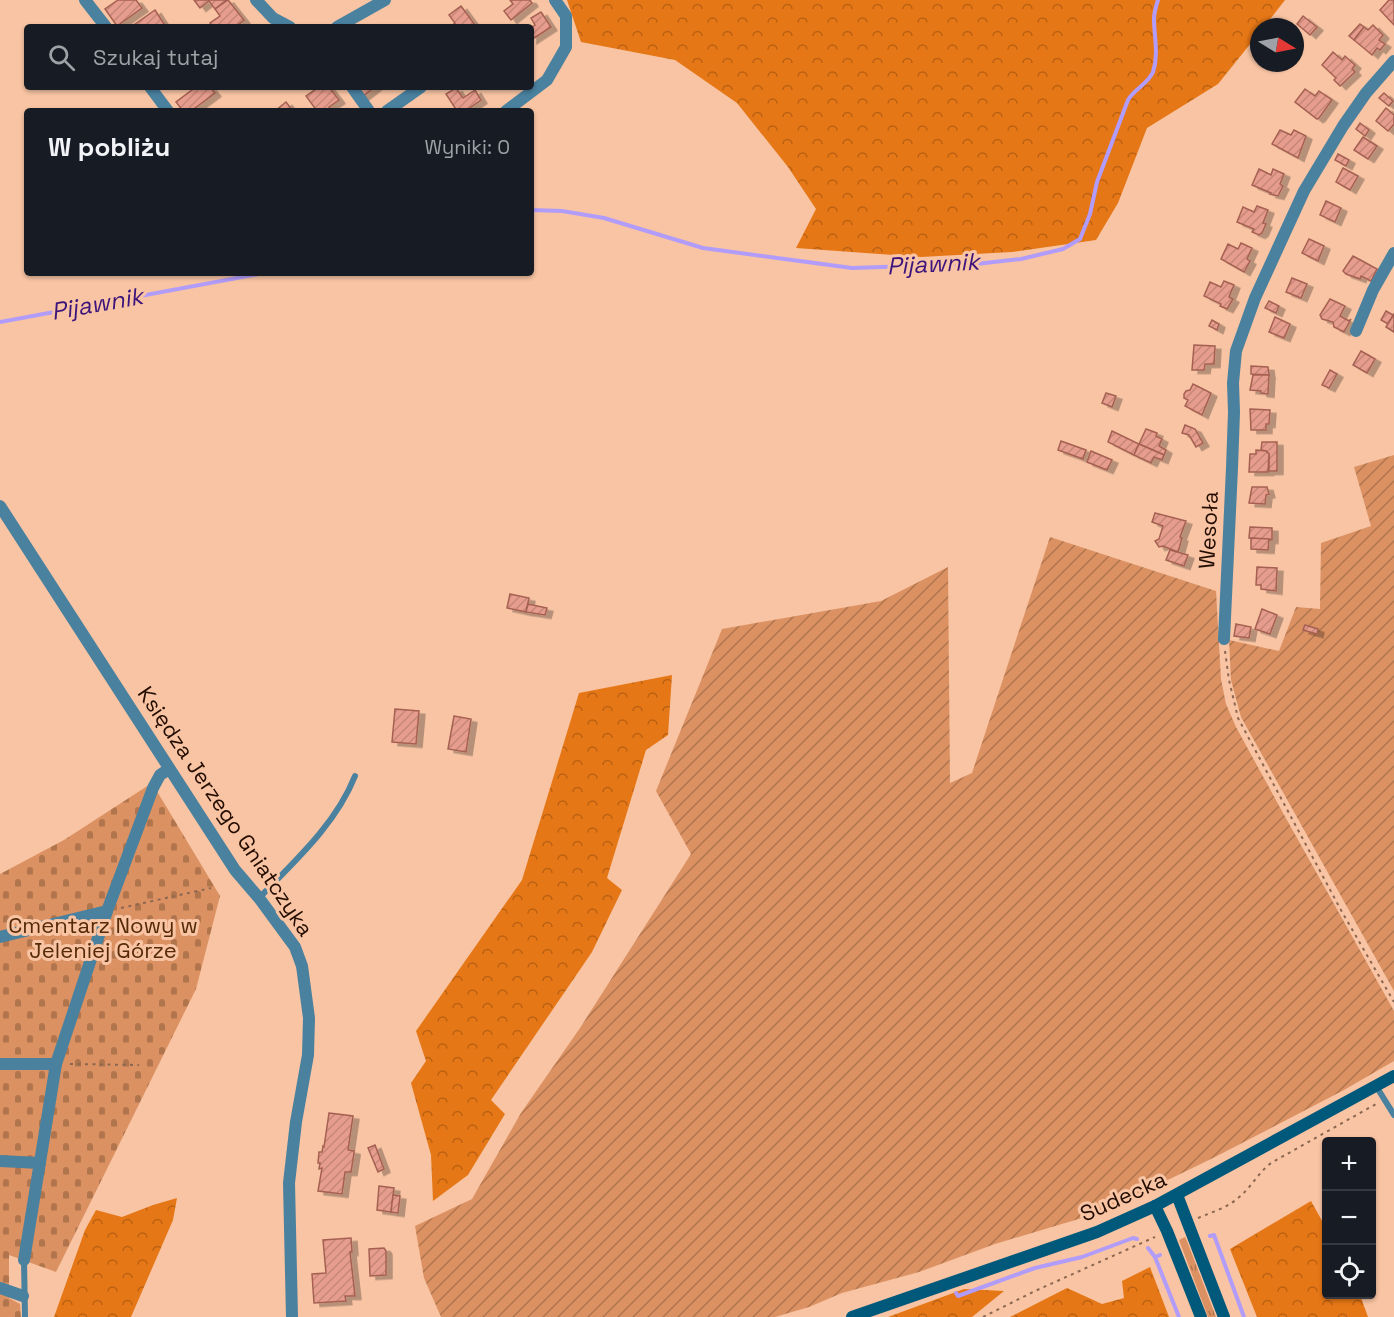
<!DOCTYPE html>
<html lang="pl">
<head>
<meta charset="utf-8">
<style>
  :root { --surface:#171b24; --page:#242831; --text:#f1f3f6; --muted:#9ea1a6; --line:#363941 }
  body { margin:0; font-family:"Space Grotesk",sans-serif; background:var(--page); color:var(--text) }
  .controls { position:absolute; right:18px; bottom:18px; display:grid; overflow:hidden; border-radius:6px; box-shadow:0 2px 4px #0004 }
  .controls button { width:54px; height:54px; display:grid; place-items:center; padding:0; border:0; border-bottom:2px solid var(--line); background:var(--surface); color:var(--text); font:30px sans-serif }
  .compass { position:absolute; left:1250px; top:18px; width:54px; height:54px; border-radius:50%; background:var(--surface); box-shadow:0 2px 4px #0004; rotate:100deg }
  .list { margin:0; padding:0; list-style:none }
  h2 { display:flex; justify-content:space-between; align-items:center; height:78px; margin:0; padding:0 24px; font-size:26px }
  h2 small { font-size:20px; font-weight:400; color:var(--muted) }
  .icon { flex:none; width:33px; height:33px; fill:none; stroke:currentColor; stroke-width:2; stroke-linecap:round; stroke-linejoin:round }
  .map { position:relative; flex:none; width:1394px; height:1317px; overflow:hidden }
  .search { position:absolute; background:var(--surface); box-shadow:0 2px 4px #0004; left:24px; top:24px; width:510px; height:66px; display:flex; align-items:center; gap:15px; box-sizing:border-box; padding:0 21px; border-radius:6px; color:var(--muted); font-size:22px }
  .panel { position:absolute; background:var(--surface); box-shadow:0 2px 4px #0004; left:24px; top:108px; width:510px; height:168px; border-radius:6px }
  .map>svg:first-child { display:block }
</style>
</head>
<body>
<div class="map">
<svg width="1394" height="1317" viewBox="0 0 1394 1317">
  <defs>
    <pattern id="grass-tufts" width="24" height="20" patternUnits="userSpaceOnUse" patternTransform="scale(1.5)"><rect width="24" height="20" fill="#db9162"/><path d="M3 7l-1-3M5 7V3M7 7l1-3M15 17l-1-3M17 17v-4M19 17l1-3" fill="none" stroke="#b1754e"/></pattern>
    <pattern id="forest-crowns" width="20" height="18" patternUnits="userSpaceOnUse" patternTransform="scale(1.5)"><rect width="20" height="18" fill="#e67716"/><path d="M2 6a3 3 0 1 1 6 0M12 15a3 3 0 1 1 6 0" fill="none" stroke="#ba6012"/></pattern>
    <pattern id="cemetery-stones" width="16" height="16" patternUnits="userSpaceOnUse" patternTransform="scale(1.5)"><rect width="16" height="16" fill="#db9162"/><path d="M2 7V4a2 2 0 0 1 4 0v3zM10 15v-3a2 2 0 0 1 4 0v3z" fill="#b1754e"/></pattern>
    <pattern id="garden-furrows" width="10" height="10" patternUnits="userSpaceOnUse" patternTransform="scale(1.5)"><rect width="10" height="10" fill="#db9162"/><path d="M-1 1l2-2M0 10L10 0M9 11l2-2" fill="none" stroke="#b1754e"/></pattern>
    <pattern id="building-hatch" width="6" height="6" patternUnits="userSpaceOnUse" patternTransform="scale(1.5)"><rect width="6" height="6" fill="#e79d8d"/><path d="M-1 1l2-2M0 6l6-6M5 7l2-2" fill="none" stroke="#c68678"/></pattern>
    <filter id="shadow"><feDropShadow dx="6" dy="3.5" stdDeviation="0" flood-color="#0004"/></filter>
  </defs>
  <rect width="100%" height="100%" fill="#f8c4a3"/>
  <path fill="url(#grass-tufts)" d="M1185,1237L1187,1241L1216,1317H1208L1179,1240Z"/>
  <g fill="url(#forest-crowns)">
    <path d="M567,0H1285L1264,27H1259V33L1218,84L1147,128L1118,203L1096,240L1012,252L921,257L796,248L816,209L788,167L737,103L675,60L581,42Z"/>
    <path d="M672,675L668,735L646,750L607,878L622,890L592,952L491,1100L505,1114L468,1175L433,1201L431,1155L411,1083L426,1061L416,1031L522,880L579,693Z"/>
    <path d="M177,1198L173,1220L131,1317H54L85,1230L96,1210L122,1217L153,1205Z"/>
    <path d="M1311,1201L1326,1228V1294L1360,1295L1368,1317H1257L1230,1249Z"/>
    <path d="M1150,1267L1169,1317H1010L1067,1288L1102,1304L1124,1298L1122,1281Z"/>
    <path d="M964,1289L1004,1291L972,1317H888Z"/>
  </g>
  <path fill="url(#cemetery-stones)" d="M152,783L220,896L196,989L56,1272L9,1255V1298L20,1304L21,1317H0V874L64,840Z"/>
  <g fill="url(#garden-furrows)">
    <path d="M1394,455V991L1241,717L1231,680L1229,640L1279,651L1296,607L1320,609L1321,543L1371,526L1354,467Z"/>
    <path d="M1050,537L1216,591L1221,679L1226,704L1236,727L1283,813L1394,1011V1061L1344,1090L1215,1157L1102,1212L995,1244L919,1272L842,1293L809,1307L775,1317H441L424,1278L415,1226L472,1199L521,1113L580,1028L691,854L656,791L722,629L881,601L948,567L950,783L972,773Z"/>
  </g>
  <g fill="none" stroke-linecap="round" stroke-linejoin="round">
    <g stroke="#b19cf9" stroke-width="4">
      <path d="M531,210L562,211L604,218L703,248L852,268L976,264L1021,259L1063,249L1080,239L1090,214L1097,182L1128,100C1134,89 1148,84 1153,72C1159,54 1154,36 1154,19C1154,13 1156,6 1158,0"/>
      <path d="M0,322L264,273"/>
      <path d="M1210,1236L1214,1235L1244,1317"/>
      <path d="M1148,1248L1155,1257L1160,1255"/>
      <path d="M1155,1257L1179,1317"/>
      <path d="M956,1293L958,1296L1035,1268L1082,1257L1133,1238L1137,1239"/>
    </g>
  </g>
  <g fill="url(#building-hatch)" stroke="#a56152" stroke-width="1.5" filter="url(#shadow)">
    <path d="M118,0H136L142,8L117,26L105,9Z"/>
    <path d="M194,0H227L215,9L209,1L200,8Z"/>
    <path d="M228,0L244,20L235,27H213L210,23L220,16L215,9Z"/>
    <path d="M510,0H530L532,3L511,20L504,11L513,4Z"/>
    <path d="M1389,0H1394V25L1380,10Z"/>
    <path d="M461,6L475,25L473,27H450L455,23L449,15Z"/>
    <path d="M155,10L166,27H131Z"/>
    <path d="M541,12L551,27L531,40V28L535,25L531,18Z"/>
    <path d="M1303,16L1317,27L1310,35L1297,24Z"/>
    <path d="M1360,24L1364,27L1354,40L1349,36Z"/>
    <path d="M1373,25L1383,35L1379,40L1385,44L1380,50L1377,48L1372,55L1354,40L1364,27L1368,30Z"/>
    <path d="M1333,52L1342,60L1345,56L1355,65L1352,69L1355,72L1340,86L1334,80L1336,78L1322,65Z"/>
    <path d="M196,87H210L215,93L191,111H183L176,102Z"/>
    <path d="M319,87H329L339,100L329,107L332,110L330,111H317L306,96Z"/>
    <path d="M352,87H375L361,98Z"/>
    <path d="M456,88L463,98L475,90L481,100L465,111H457L446,94Z"/>
    <path d="M1305,89L1315,96L1319,91L1332,100L1319,118L1317,119L1295,102Z"/>
    <path d="M1384,93L1393,101L1389,106L1379,98Z"/>
    <path d="M286,102L293,111H277L276,110Z"/>
    <path d="M1386,108L1394,115V124L1388,131L1376,121Z"/>
    <path d="M1360,123L1369,130L1365,136L1356,129Z"/>
    <path d="M1280,130L1291,135L1294,130L1306,136L1298,158L1272,144Z"/>
    <path d="M1363,137L1377,146L1368,159L1354,150Z"/>
    <path d="M1338,154L1349,160L1346,166L1335,160Z"/>
    <path d="M1343,168L1358,176L1350,190L1336,182Z"/>
    <path d="M1259,169L1271,175L1273,169L1284,174L1280,184L1283,186L1278,196L1270,194L1271,193L1252,185Z"/>
    <path d="M1326,201L1341,208L1335,222L1320,215Z"/>
    <path d="M1257,206L1268,210L1263,223L1266,224L1262,233L1259,235L1252,232L1254,229L1237,222L1243,207L1254,212Z"/>
    <path d="M1309,239L1324,246L1318,261L1302,253Z"/>
    <path d="M1241,243L1252,248L1247,259L1250,261L1244,272L1221,259L1228,244L1238,249Z"/>
    <path d="M1353,256L1377,269L1371,281L1361,276L1360,279L1346,274L1343,271Z"/>
    <path d="M1292,278L1307,284L1301,298L1286,292Z"/>
    <path d="M1224,281L1234,285L1229,297L1233,299L1227,309L1220,306L1221,304L1204,296L1210,282L1221,287Z"/>
    <path d="M1330,299L1345,306L1340,316L1349,321L1351,319L1344,332L1334,327L1333,322L1322,319L1320,315Z"/>
    <path d="M1269,301L1279,306L1276,313L1265,308Z"/>
    <path d="M1386,311L1393,315L1388,324L1381,320Z"/>
    <path d="M1394,314V332L1386,327Z"/>
    <path d="M1275,317L1290,324L1284,338L1269,332Z"/>
    <path d="M1212,320L1219,324L1217,330L1209,326Z"/>
    <path d="M1194,345L1215,346L1214,364H1205L1204,370H1192Z"/>
    <path d="M1361,351L1375,359L1367,373L1353,365Z"/>
    <path d="M1251,366L1268,367L1269,375L1251,374Z"/>
    <path d="M1330,370L1337,374L1329,388L1322,385Z"/>
    <path d="M1253,375H1269L1268,394L1261,393V391L1250,390Z"/>
    <path d="M1193,384L1211,393L1202,415L1185,406L1188,400L1184,398V394L1186,391L1190,390Z"/>
    <path d="M1106,393L1116,396L1112,407L1102,403Z"/>
    <path d="M1250,409L1270,410L1269,424H1266V430H1251Z"/>
    <path d="M1185,425L1195,429L1203,443L1196,447L1189,435L1182,433Z"/>
    <path d="M1146,429L1157,433L1156,436L1162,439L1159,446L1166,450L1164,455L1139,444Z"/>
    <path d="M1112,431L1139,444L1134,455L1108,442Z"/>
    <path d="M1061,441L1086,450L1083,459L1058,450Z"/>
    <path d="M1262,442H1277V471H1269V454L1266,451L1261,450Z"/>
    <path d="M1139,444L1164,455L1162,460L1154,457L1151,463L1134,455Z"/>
    <path d="M1256,450L1266,451L1269,454L1268,472H1249L1250,454H1256Z"/>
    <path d="M1091,451L1112,460L1107,470L1087,462Z"/>
    <path d="M1252,487H1267L1269,494L1266,495L1265,504L1249,503Z"/>
    <path d="M1155,513L1186,521L1180,537L1182,538L1178,552L1163,546L1159,547L1155,541L1159,539L1163,526L1152,522Z"/>
    <path d="M1250,527L1272,528V540L1249,538Z"/>
    <path d="M1251,538L1269,539L1268,550L1251,549Z"/>
    <path d="M1170,550L1188,555L1184,566L1166,560Z"/>
    <path d="M1257,567L1277,568L1276,591L1261,589V585H1256Z"/>
    <path d="M510,594L529,598L526,612L507,608Z"/>
    <path d="M528,604L547,608L545,615L526,612Z"/>
    <path d="M1262,609L1277,615L1270,634L1255,629Z"/>
    <path d="M1236,624L1251,627L1249,638L1234,636Z"/>
    <path d="M1305,625L1318,629L1317,634L1303,630Z"/>
    <path d="M395,709L419,711L416,744L392,742Z"/>
    <path d="M454,716L471,719L466,752L448,749Z"/>
    <path d="M329,1113L353,1116L348,1150L354,1151V1153L351,1172H345L342,1194L318,1191L322,1168L319,1169L320,1163H318L319,1152H322L323,1146L324,1147Z"/>
    <path d="M375,1145L384,1169L378,1172L368,1148Z"/>
    <path d="M379,1186L394,1188L391,1212L377,1210Z"/>
    <path d="M393,1195L400,1196L398,1213L391,1212Z"/>
    <path d="M351,1238L352,1252H350L355,1296H345L346,1301L314,1303L312,1274L326,1273L323,1240Z"/>
    <path d="M384,1248L386,1251V1275L370,1276L369,1249Z"/>
  </g>
  <g fill="none" stroke-linecap="round" stroke-linejoin="round">
    <g stroke="#8b6650" stroke-width="2" stroke-dasharray="3 4.5" stroke-linecap="butt">
      <path d="M1225,651L1229,680L1238,718L1342,912L1394,1002"/>
      <path d="M121,908L211,888"/>
      <path d="M70,1064L139,1065"/>
      <path d="M1198,1218C1212,1212 1227,1208 1238,1198C1251,1188 1257,1174 1271,1163L1376,1104"/>
      <path d="M983,1317L1035,1291L1155,1237"/>
    </g>
    <g stroke="#49819f" stroke-width="6">
      <path d="M259,898C295,861 336,824 355,776"/>
      <path d="M1376,1086L1394,1115"/>
      <path d="M24,1260L25,1317"/>
    </g>
    <g stroke="#49819f" stroke-width="12">
      <path d="M85,0L106,27"/>
      <path d="M256,0L273,18L290,27"/>
      <path d="M337,27L385,0"/>
      <path d="M150,87L168,111"/>
      <path d="M352,87L369,111"/>
      <path d="M387,111L421,87"/>
      <path d="M506,111L547,80L566,47V16L555,0"/>
      <path d="M1356,331L1373,290L1394,253"/>
      <path d="M0,506L235,870L259,898L295,947L302,966L309,1018L308,1055L296,1122L289,1183L292,1317"/>
      <path d="M1224,639L1232,468L1234,412L1233,383L1236,351L1255,298L1304,191L1343,126L1366,93L1394,61"/>
      <path d="M0,937L107,911"/>
      <path d="M0,1064H56"/>
      <path d="M0,1161L40,1163"/>
      <path d="M24,1260L56,1064L107,911L153,788L160,775L169,769"/>
      <path d="M0,1288L23,1296"/>
    </g>
    <g stroke="#00587a" stroke-width="12">
      <path d="M1177,1195L1224,1317"/>
      <path d="M1155,1206L1167,1231L1201,1317"/>
      <path d="M852,1317L1097,1232L1155,1206L1394,1076"/>
    </g>
  </g>
  <g text-anchor="middle" stroke-width="6" stroke-linejoin="round" paint-order="stroke">
    <g font-size="22" fill="#230c00" stroke="#f8c4a3">
      <text transform="translate(1208 530) rotate(-87)" y="8">Wesoła</text>
      <text transform="translate(226 811) rotate(56)" y="8">Księdza Jerzego Gniatczyka</text>
      <text transform="translate(1123 1196) rotate(-24)" y="8">Sudecka</text>
    </g>
    <g font-size="22" fill="#562a07" stroke="#f8c4a3">
      <text x="103" y="933">Cmentarz Nowy w<tspan x="103" dy="25">Jeleniej Górze</tspan></text>
    </g>
    <g font-size="24" font-style="italic" fill="#3c147b" stroke="#f8c4a3">
      <text transform="translate(933 264) rotate(-3)" y="8">Pijawnik</text>
      <text transform="translate(97 304) rotate(-10)" y="8">Pijawnik</text>
    </g>
  </g>
</svg>
<div class="controls">
<button>+</button>
<button>−</button>
<button><svg class="icon" aria-label="locate" viewBox="0 0 24 24"><circle cx="12" cy="12" r="6"/><path d="M12 2v4M12 18v4M2 12h4M18 12h4"/></svg></button>
</div>
<svg class="compass" viewBox="-18 -18 36 36"><path d="M0-13l5 13h-10z" fill="#e53935"/><path d="M0 13l5-13h-10z" fill="#9ea1a6"/></svg>
<div class="search"><svg class="icon" aria-label="search" viewBox="0 0 24 24"><circle cx="10" cy="10" r="6"/><path d="M15 15l6 6"/></svg>Szukaj tutaj</div>
<section class="panel">
<h2>W pobliżu<small>Wyniki: 0</small></h2>
<ul class="list">
</ul>
</section>
</div>
</body>
</html>
